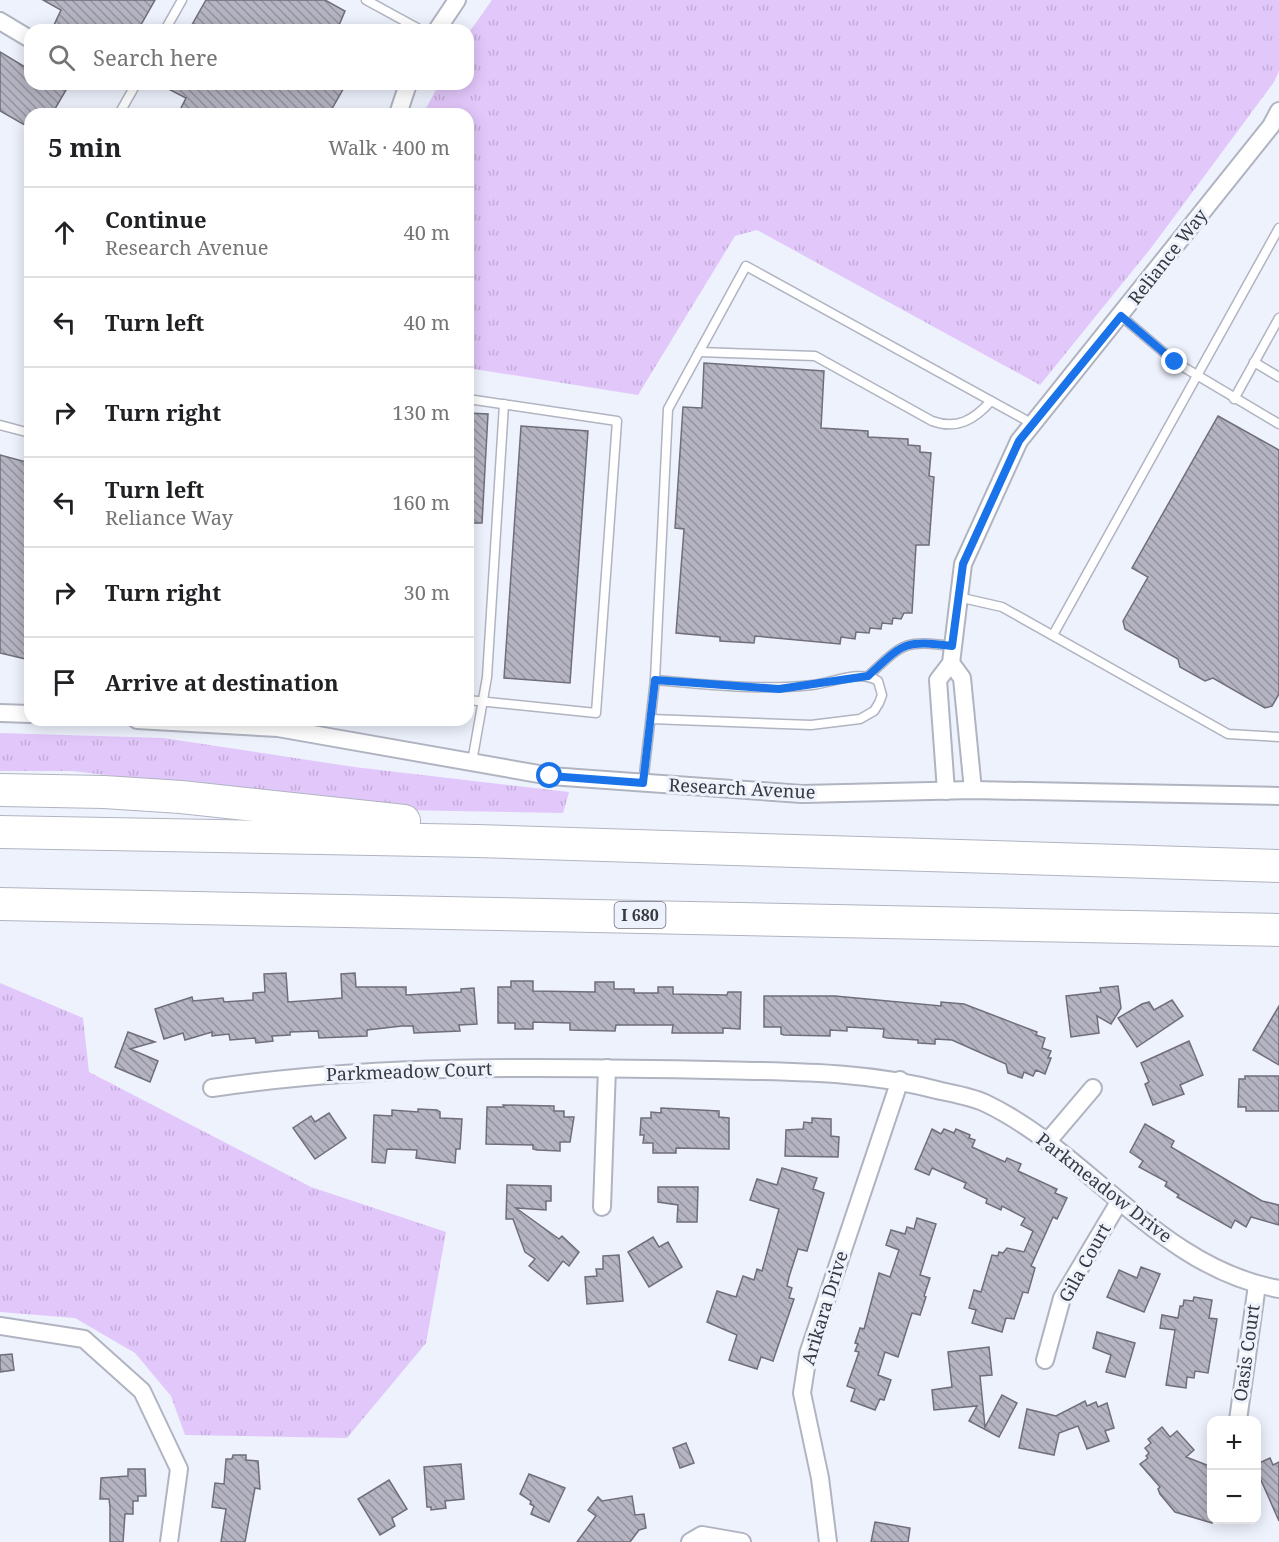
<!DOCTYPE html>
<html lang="en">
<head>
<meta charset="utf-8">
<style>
  :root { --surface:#fff; --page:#f2f2f2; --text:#202124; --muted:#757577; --line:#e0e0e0 }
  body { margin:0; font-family:"Noto Serif",serif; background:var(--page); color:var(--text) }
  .controls { position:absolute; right:18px; bottom:18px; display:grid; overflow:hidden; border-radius:12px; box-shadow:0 3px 15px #0003 }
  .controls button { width:54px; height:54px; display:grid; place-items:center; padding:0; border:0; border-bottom:2px solid var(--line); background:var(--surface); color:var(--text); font:30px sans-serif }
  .stop { position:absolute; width:18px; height:18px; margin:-14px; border:4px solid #1a73e8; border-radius:50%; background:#fff }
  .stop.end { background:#1a73e8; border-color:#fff; box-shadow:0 2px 6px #0008 }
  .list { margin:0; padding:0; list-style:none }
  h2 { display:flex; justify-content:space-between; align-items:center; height:78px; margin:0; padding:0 24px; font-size:26px }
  h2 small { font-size:20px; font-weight:400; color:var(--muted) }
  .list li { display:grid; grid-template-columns:39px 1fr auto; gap:18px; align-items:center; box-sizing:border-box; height:90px; padding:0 24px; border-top:2px solid var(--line) }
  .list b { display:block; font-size:22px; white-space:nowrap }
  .list p { margin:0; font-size:20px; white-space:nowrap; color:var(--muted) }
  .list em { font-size:20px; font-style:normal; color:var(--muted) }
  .icon { flex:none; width:33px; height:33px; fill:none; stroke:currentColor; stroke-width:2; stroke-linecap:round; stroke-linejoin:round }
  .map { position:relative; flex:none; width:1279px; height:1542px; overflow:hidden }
  .search { position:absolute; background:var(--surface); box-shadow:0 3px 15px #0003; left:24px; top:24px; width:450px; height:66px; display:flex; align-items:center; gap:15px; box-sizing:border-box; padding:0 21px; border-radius:18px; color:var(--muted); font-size:22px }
  .panel { position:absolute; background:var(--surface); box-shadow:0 3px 15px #0003; left:24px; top:108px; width:450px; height:618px; border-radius:18px }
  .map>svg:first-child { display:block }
</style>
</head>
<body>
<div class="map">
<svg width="1279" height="1542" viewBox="0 0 1279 1542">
  <defs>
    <pattern id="grass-tufts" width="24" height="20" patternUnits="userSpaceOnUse" patternTransform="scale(1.5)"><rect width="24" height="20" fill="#e2c7fb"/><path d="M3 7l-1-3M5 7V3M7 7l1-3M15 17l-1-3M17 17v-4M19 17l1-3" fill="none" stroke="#c3acd8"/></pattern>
    <pattern id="building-back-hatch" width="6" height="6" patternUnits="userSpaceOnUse" patternTransform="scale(1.5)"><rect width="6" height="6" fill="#b5b4c2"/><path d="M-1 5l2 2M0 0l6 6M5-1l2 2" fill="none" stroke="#94939f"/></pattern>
  </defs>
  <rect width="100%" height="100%" fill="#eef2fd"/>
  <g fill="url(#grass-tufts)">
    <path d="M492,0H1279V71L1274,82L1151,248L1040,385L757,230L735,236L638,395L468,368V114H423L439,84H468V34Z"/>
    <path d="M0,733L163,738L354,767L569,792L563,813L398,810L72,771H0Z"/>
    <path d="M0,983L83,1018L89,1072L311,1187L446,1232L426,1343L347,1438L185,1435L171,1396L135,1353L75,1318L0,1312Z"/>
  </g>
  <g fill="url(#building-back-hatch)" stroke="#6f6e7a" stroke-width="1.5">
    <path d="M43,0H155L138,30H63L54,25L61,10Z"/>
    <path d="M206,0H325L345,11L337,30H189Z"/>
    <path d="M0,52L30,70V84H55L66,90L52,114H30V128L0,111Z"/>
    <path d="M159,84H346L329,114H178L186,98Z"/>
    <path d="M704,363L824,371L821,428L868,431V437L908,439V445L920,446V452L931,453L929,476L934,477L929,545H916L912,613H904L901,619L893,618L892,624L882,623L881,629L870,628L869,633L856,632L855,639L841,637L840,644L755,636L754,643L720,641V637L676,633L684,529L675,528L683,407L702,408Z"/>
    <path d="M468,413L488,414L482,523H468Z"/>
    <path d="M1218,416L1279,450V694L1272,706L1265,708L1213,678L1205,681L1180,667L1178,659L1125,629L1123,621L1148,577L1132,568Z"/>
    <path d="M521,426L588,431L570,683L504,678Z"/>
    <path d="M0,455L30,463V660L0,653Z"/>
    <path d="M286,973L288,1002L342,998L341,974L355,973L356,987H406V995L461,992V989L474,988L477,1024L459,1025L460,1031L414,1033L413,1026H402L367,1030V1036L319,1038L318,1031L290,1032V1035L272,1036L273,1041L256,1043L255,1038L230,1040L229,1034L212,1036V1032L185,1040L183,1033L164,1039L155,1009L192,997L193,1001L223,998L224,1002L253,1000V993L265,992L264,974Z"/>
    <path d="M511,981H533V991L595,992V982H614V989H634V993H658V987H673V994L727,995L728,992H741L740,1029L723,1028V1033H672L673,1025H616L615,1031L570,1030V1023L533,1022V1029H515V1023H498V987H511Z"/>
    <path d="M1118,986L1121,1008L1111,1024L1097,1016L1099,1033L1071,1037L1066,996L1101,992L1100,988Z"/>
    <path d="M764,996H835L941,1006V1002L964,1004L1037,1032L1036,1035L1045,1038L1042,1048L1051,1051L1048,1058H1051L1045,1074L1036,1070L1033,1076L1024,1072L1022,1078L1008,1073L1006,1064L952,1040L935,1039V1044L918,1043V1040L887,1038L883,1037L884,1029L847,1027V1031L830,1030V1036L784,1035L781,1034V1027H764Z"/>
    <path d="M1172,1000L1183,1016L1137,1047L1118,1018L1142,1004L1149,1002L1154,1010Z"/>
    <path d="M1279,1006V1065L1253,1050Z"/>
    <path d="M128,1032L155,1042L130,1049L158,1061L150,1082L115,1067Z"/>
    <path d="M1189,1041L1203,1075L1180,1085L1184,1094L1153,1105L1145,1084L1149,1082L1141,1063Z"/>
    <path d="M1245,1076H1279V1111H1246V1107H1238L1239,1079H1245Z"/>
    <path d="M503,1105L554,1106V1111H564V1117H574L570,1142H560V1151L537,1150L533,1149V1145L486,1144L487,1107H504Z"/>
    <path d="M661,1108L719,1111V1117L729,1118V1149L676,1148V1153H653V1143H643L644,1135H640L641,1118H651V1112L661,1113Z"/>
    <path d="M418,1109L437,1110L440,1112V1118L462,1119L460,1149H456L455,1163L416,1158L417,1150L387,1149L385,1163L372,1162L374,1115L392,1116V1110L418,1112Z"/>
    <path d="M329,1113L346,1138L315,1159L293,1128L311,1116L315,1122Z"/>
    <path d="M812,1118L831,1119V1136L839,1137L838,1157L785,1156L786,1130L803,1129L804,1122L812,1123Z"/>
    <path d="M1145,1124L1174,1141L1171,1147L1262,1201L1279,1205V1225L1251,1217L1246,1227L1235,1220L1231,1228L1177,1197L1179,1195L1165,1186L1167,1182L1139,1167L1143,1161L1130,1152Z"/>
    <path d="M932,1129L941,1134L944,1129L954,1133L956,1129L970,1135L969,1138L975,1140L972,1147L1005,1162L1007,1158L1021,1164L1018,1171L1057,1189L1055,1193L1067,1198L1057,1219L1053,1217L1031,1266L1035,1268L1028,1293L1023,1292L1014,1319L1006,1318L1002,1332L972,1323L976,1310L969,1308L974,1290L981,1292L992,1255L998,1256L999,1252L1003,1253L1007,1248L1024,1252L1033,1231L1021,1225L1025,1218L1002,1206L1001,1210L986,1203L987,1199L964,1188L966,1183L932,1168L929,1175L915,1169Z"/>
    <path d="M782,1168L817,1178L813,1189L824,1193L807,1251L798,1249L789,1277L787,1286L792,1288L789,1298L794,1299L773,1361L761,1357L757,1369L729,1360L737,1335L707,1322L717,1291L736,1297L743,1276L754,1280L757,1269L762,1271L779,1209L750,1200L757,1179L777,1185Z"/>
    <path d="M507,1185L551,1186V1201H546V1210L516,1208L559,1239L562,1236L579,1252L569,1266L563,1261L548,1281L529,1266L535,1259L525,1252L513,1219H506Z"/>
    <path d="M658,1187H698L697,1222H677L678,1205L658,1202Z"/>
    <path d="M917,1218L936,1224L920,1275L930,1278L924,1296L926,1297L920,1315L912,1313L898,1357L885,1352L878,1375L891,1380L884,1400L880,1399L875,1410L851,1401L855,1389L847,1386L859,1352L855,1351L858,1344L855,1343L860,1328L864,1329L879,1273L890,1277L899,1250L886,1245L891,1230L905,1234L907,1227L914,1229Z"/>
    <path d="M653,1237L659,1247L668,1242L682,1267L649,1287L628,1252Z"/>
    <path d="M619,1255L623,1301L587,1304L585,1277L597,1276L596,1269H603V1256Z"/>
    <path d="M1141,1267L1160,1274L1144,1312L1107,1297L1119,1270L1137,1278Z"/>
    <path d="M1194,1297L1212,1300L1209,1318L1217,1319L1208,1373L1195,1371L1194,1378L1187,1377L1186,1388L1166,1385L1175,1330L1160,1328L1162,1315L1178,1318L1180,1306H1183L1184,1300L1193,1301Z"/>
    <path d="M1097,1332L1135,1343L1125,1377L1106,1372L1111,1355L1093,1348Z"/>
    <path d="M989,1347L992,1375L980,1376L985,1427L1002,1395L1017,1403L999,1437L969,1421L977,1406L934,1410L932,1390L952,1387L948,1352Z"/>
    <path d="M12,1354L14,1370L0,1372V1355Z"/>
    <path d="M1085,1401L1087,1406L1096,1402L1098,1407L1107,1403L1114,1428L1105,1431L1109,1441L1087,1449L1078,1426L1059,1433L1054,1455L1019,1448L1027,1409L1056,1416Z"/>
    <path d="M1162,1427L1170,1437L1177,1431L1194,1450L1186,1457L1212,1467V1523L1175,1512L1160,1494L1158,1489L1160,1487L1140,1464L1148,1458L1146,1456L1149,1453L1145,1448L1151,1443L1148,1439Z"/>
    <path d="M686,1443L694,1463L680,1468L673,1448Z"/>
    <path d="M233,1455H246V1460L258,1461L260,1489L255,1488L245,1542H221L226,1509L212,1507L215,1483L224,1484L226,1459H232Z"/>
    <path d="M1270,1458L1273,1465L1279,1462V1521L1257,1471V1464Z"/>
    <path d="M461,1464L464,1499L445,1501L446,1508L431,1510V1507H427L424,1467Z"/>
    <path d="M128,1469H145L146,1496H138V1501H133V1514H125L123,1542H110V1507L109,1499H100L101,1478L128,1476Z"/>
    <path d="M529,1474L565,1488L549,1522L531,1514L534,1506L530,1504L531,1501L520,1494Z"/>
    <path d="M389,1480L407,1509L392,1518L395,1526L380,1535L358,1499Z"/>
    <path d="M632,1496L635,1515L644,1514L646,1528L639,1530L630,1542H577L596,1516L588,1510L598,1497L602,1501Z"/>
    <path d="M875,1522L910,1528L908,1542H871Z"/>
  </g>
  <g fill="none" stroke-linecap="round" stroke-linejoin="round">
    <defs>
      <g id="lane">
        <path d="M366,0L421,30"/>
        <path d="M165,30L182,0"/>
        <path d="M119,114L136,84"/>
        <path d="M1121,316L1175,362L1279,424"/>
        <path d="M699,352L815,356L932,421C957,430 974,420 991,401"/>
        <path d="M1254,362L1279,377"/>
        <path d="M468,399L617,421L596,713L468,700"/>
        <path d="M1234,399L1279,318"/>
        <path d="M0,425L30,433"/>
        <path d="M958,597L1002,607L1228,734L1279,737"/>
        <path d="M1053,635L1279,228"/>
        <path d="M868,676C904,643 903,640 952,646"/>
        <path d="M651,719L811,725L860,719L874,711L879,703L882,695L878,681C860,669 832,683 812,685C760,691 707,684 655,680"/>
        <path d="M472,762L487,677L504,404"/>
        <path d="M643,783L655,680L668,409L746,266L1033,424"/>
      </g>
      <g id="street">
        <path d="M0,21L30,39"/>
        <path d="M437,30L457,0"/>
        <path d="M398,114L408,84"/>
        <path d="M951,663L962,678L973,790"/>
        <path d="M0,713L30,714"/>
        <path d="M137,720L278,728L550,776L802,794L973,790L1279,796"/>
        <path d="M946,791L938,680L951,663L963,564L1019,441L1271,126L1279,111"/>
        <path d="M212,1088C379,1063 548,1067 716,1070C793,1072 867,1071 941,1091C955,1094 972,1097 985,1103C1090,1153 1159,1268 1279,1289"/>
        <path d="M1048,1141L1093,1088"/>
        <path d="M602,1207L607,1068"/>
        <path d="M0,1326L84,1339L142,1391L179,1469L169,1542"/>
        <path d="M1045,1360L1062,1298L1119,1202"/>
        <path d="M1238,1420L1257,1285"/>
        <path d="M690,1542L702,1535L742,1542"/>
        <path d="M828,1542L820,1478L802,1393L808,1354L900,1080"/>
      </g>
      <g id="highway">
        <path d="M0,790L104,792L181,797L404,821"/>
        <path d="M0,832L477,841L1279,866"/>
        <path d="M0,904L1279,930"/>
      </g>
    </defs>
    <use href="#lane" stroke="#b0b4c1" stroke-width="11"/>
    <use href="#street" stroke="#b0b4c1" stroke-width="20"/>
    <use href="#highway" stroke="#b0b4c1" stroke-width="34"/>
    <use href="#lane" stroke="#fff" stroke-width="8"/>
    <use href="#street" stroke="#fff" stroke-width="16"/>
    <use href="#highway" stroke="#fff" stroke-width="32"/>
  </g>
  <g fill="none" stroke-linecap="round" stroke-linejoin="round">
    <path stroke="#1a73e8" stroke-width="8" d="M550,776L643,783L655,680L779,689L868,676C904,643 903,640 952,646L963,564L1019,441L1121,316L1175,362"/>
  </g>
  <g text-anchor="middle" stroke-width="6" stroke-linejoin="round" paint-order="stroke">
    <rect fill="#eef2fd" stroke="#6f7178" stroke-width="1.5" x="614.5" y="902" width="51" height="26" rx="4.5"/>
    <g font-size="16" font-weight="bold" fill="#383a3f">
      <text x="640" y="921">I 680</text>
    </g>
    <g font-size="18" fill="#383a3f" stroke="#eef2fd">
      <text transform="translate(1168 257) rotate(-52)" y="6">Reliance Way</text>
      <text transform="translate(742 789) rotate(3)" y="6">Research Avenue</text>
      <text transform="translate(409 1072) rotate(-2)" y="6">Parkmeadow Court</text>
      <text transform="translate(1104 1188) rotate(38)" y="6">Parkmeadow Drive</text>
      <text transform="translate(1085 1263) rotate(-61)" y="6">Gila Court</text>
      <text transform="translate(825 1308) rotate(-73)" y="6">Arikara Drive</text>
      <text transform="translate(1247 1353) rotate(-82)" y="6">Oasis Court</text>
    </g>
  </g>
</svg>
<div class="controls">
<button>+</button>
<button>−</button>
</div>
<div class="stop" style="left:550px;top:776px"></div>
<div class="stop end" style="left:1175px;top:362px"></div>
<div class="search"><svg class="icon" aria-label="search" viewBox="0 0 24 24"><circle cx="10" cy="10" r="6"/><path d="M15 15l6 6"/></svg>Search here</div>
<section class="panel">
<h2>5 min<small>Walk · 400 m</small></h2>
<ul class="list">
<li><svg class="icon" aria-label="ahead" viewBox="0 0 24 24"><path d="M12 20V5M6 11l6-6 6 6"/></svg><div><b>Continue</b><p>Research Avenue</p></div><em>40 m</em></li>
<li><svg class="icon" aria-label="left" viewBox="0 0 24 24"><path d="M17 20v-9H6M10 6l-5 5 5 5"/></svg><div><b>Turn left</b></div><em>40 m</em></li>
<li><svg class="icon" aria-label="right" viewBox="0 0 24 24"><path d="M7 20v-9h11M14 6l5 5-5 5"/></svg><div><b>Turn right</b></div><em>130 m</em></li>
<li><svg class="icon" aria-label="left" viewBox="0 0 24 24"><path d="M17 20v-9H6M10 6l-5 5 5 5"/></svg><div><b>Turn left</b><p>Reliance Way</p></div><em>160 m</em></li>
<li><svg class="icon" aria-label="right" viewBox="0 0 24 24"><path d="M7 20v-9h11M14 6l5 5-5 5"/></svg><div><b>Turn right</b></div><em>30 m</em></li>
<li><svg class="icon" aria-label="arrive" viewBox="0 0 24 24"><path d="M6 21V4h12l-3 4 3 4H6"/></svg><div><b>Arrive at destination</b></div></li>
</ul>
</section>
</div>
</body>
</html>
